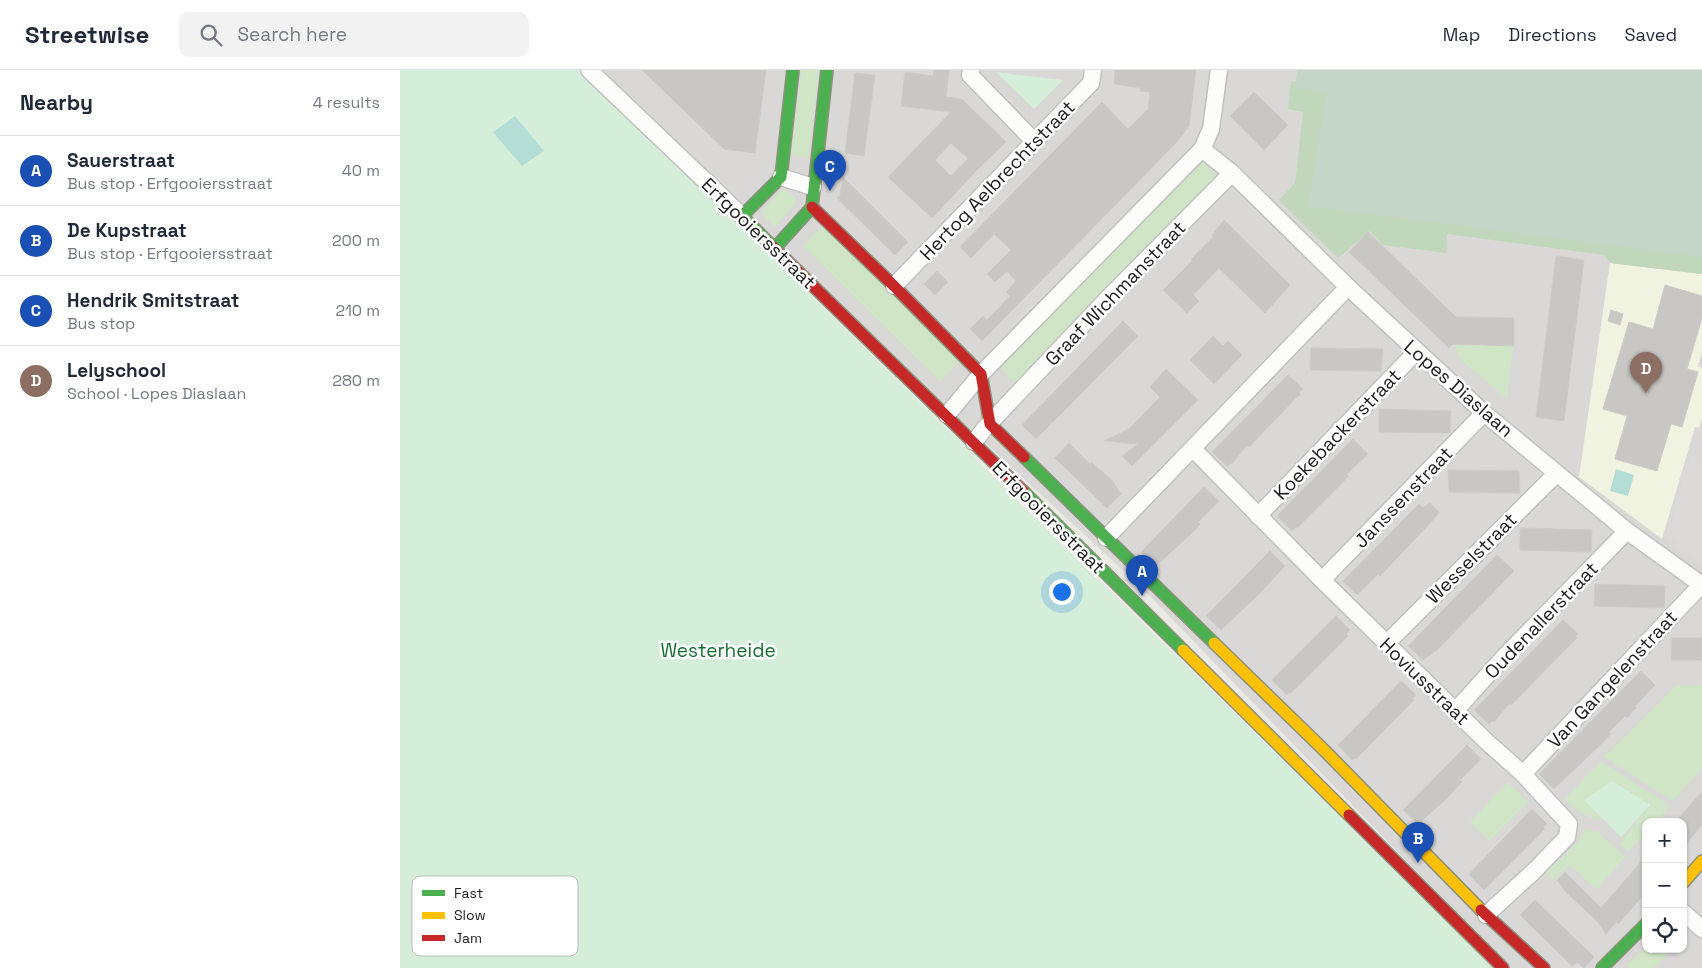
<!DOCTYPE html>
<html lang="en">
<head>
<meta charset="utf-8">
<style>
  :root { --surface:#fff; --page:#f2f2f3; --text:#1f2937; --muted:#747a83; --line:#e0e1e3; --accent:#646462 }
  body { margin:0; font-family:"Space Grotesk",sans-serif; background:var(--page); color:var(--text) }
  .controls { position:absolute; right:15px; bottom:15px; display:grid; overflow:hidden; border-radius:10px; box-shadow:0 1px 4px #0004 }
  .controls button { width:45px; height:45px; display:grid; place-items:center; padding:0; border:0; border-bottom:1px solid var(--line); background:var(--surface); color:var(--text); font:25px sans-serif }
  .you { position:absolute; left:661px; top:521px; width:18px; height:18px; margin:-12px; border:4px solid #fff; border-radius:50%; background:#1a73e8; box-shadow:0 0 0 8px #1a73e833 }
  .badge { display:grid; place-items:center; width:32px; height:32px; border-radius:50%; background:var(--accent); color:#fff; font-size:16px; font-weight:700 }
  .pin { position:absolute; translate:-50% -41px; filter:drop-shadow(0 1px 2px #0008) }
  .pin::after { content:''; position:absolute; top:26px; width:18px; height:15px; background:inherit; clip-path:polygon(0 0,100% 0,50% 100%) }
  .list { margin:0; padding:0; list-style:none }
  h2 { display:flex; justify-content:space-between; align-items:center; height:65px; margin:0; padding:0 20px; font-size:21px }
  h2 small { font-size:16px; font-weight:400; color:var(--muted) }
  .list li { display:grid; grid-template-columns:32px 1fr auto; gap:15px; align-items:center; box-sizing:border-box; height:70px; padding:0 20px; border-top:1px solid var(--line) }
  .list b { display:block; font-size:19px; white-space:nowrap }
  .list p { margin:0; font-size:16px; white-space:nowrap; color:var(--muted) }
  .list em { font-size:16px; font-style:normal; color:var(--muted) }
  .icon { flex:none; width:28px; height:28px; fill:none; stroke:currentColor; stroke-width:2; stroke-linecap:round; stroke-linejoin:round }
  .map { position:relative; flex:none; width:1302px; height:898px; overflow:hidden }
  header { display:flex; align-items:center; gap:30px; box-sizing:border-box; height:70px; padding:0 25px; background:var(--surface); border-bottom:1px solid var(--line) }
  header strong { font-size:24px }
  nav { display:flex; gap:28px; margin-inline-start:auto; font-size:18px }
  .search { width:350px; height:45px; background:var(--page); display:flex; align-items:center; gap:12px; box-sizing:border-box; padding:0 18px; border-radius:10px; color:var(--muted); font-size:19px }
  main { display:flex }
  aside { flex:1; background:var(--surface) }
  .map>svg:first-child { display:block }
</style>
</head>
<body>
<header>
<strong>Streetwise</strong>
<div class="search"><svg class="icon" aria-label="search" viewBox="0 0 24 24"><circle cx="10" cy="10" r="6"/><path d="M15 15l6 6"/></svg>Search here</div>
<nav><a>Map</a><a>Directions</a><a>Saved</a></nav>
</header>
<main>
<aside>
<h2>Nearby<small>4 results</small></h2>
<ul class="list">
<li><span class="badge" style="background:#1a4fb4">A</span><div><b>Sauerstraat</b><p>Bus stop · Erfgooiersstraat</p></div><em>40 m</em></li>
<li><span class="badge" style="background:#1a4fb4">B</span><div><b>De Kupstraat</b><p>Bus stop · Erfgooiersstraat</p></div><em>200 m</em></li>
<li><span class="badge" style="background:#1a4fb4">C</span><div><b>Hendrik Smitstraat</b><p>Bus stop</p></div><em>210 m</em></li>
<li><span class="badge" style="background:#8d6e63">D</span><div><b>Lelyschool</b><p>School · Lopes Diaslaan</p></div><em>280 m</em></li>
</ul>
</aside>
<div class="map">
<svg width="1302" height="898" viewBox="0 0 1302 898">
  <rect width="100%" height="100%" fill="#eae9e4"/>
  <path fill="#d9d8d6" fill-rule="evenodd" d="M192,0H1302V898H1110L741,517L422,222ZM1246,752H1283V879H1246Z"/>
  <path fill="#f0f3e0" d="M1210,193L1302,204V282L1298,296L1302,298V348L1299,358L1295,357L1262,469L1179,407Z"/>
  <g fill="#d0e5c5">
    <path d="M402,0H419L408,88L391,84Z"/>
    <path d="M801,90L818,108L617,316L600,298Z"/>
    <path d="M382,119L388,121L396,129L393,136L375,157L365,147L362,141Z"/>
    <path d="M423,156L559,291L541,312L403,176Z"/>
    <path d="M1054,274L1113,275L1107,329L1060,289Z"/>
    <path d="M1302,615V698L1273,731L1204,687L1276,616Z"/>
    <path d="M1201,691L1270,736L1256,752H1246V763L1228,782L1219,774L1250,735L1184,730L1203,749L1190,748L1164,730Z"/>
    <path d="M1108,712L1128,732L1089,771L1070,752Z"/>
    <path d="M1185,759L1198,762L1225,787L1196,820L1170,795L1153,810L1145,802C1159,790 1177,777 1185,759Z"/>
    <path d="M1246,877V879H1273L1253,898H1230L1227,895Z"/>
  </g>
  <path fill="#c0d7bb" d="M891,11L929,19L1302,179V204L1210,193L1204,185L1047,164L1046,183L983,175L970,161L938,188L879,130L895,113L903,42L888,39Z"/>
  <path fill="#c4d4c7" d="M897,0H1302V187L908,136L927,22L895,18Z"/>
  <g fill="#d4eeda">
    <path d="M0,0H180L556,368L599,413L1095,898H0Z"/>
    <path d="M596,2L663,10L634,39Z"/>
    <path d="M1212,711L1250,735L1221,767L1184,730Z"/>
  </g>
  <g fill="#b4ded5">
    <path d="M115,46L144,81L122,96L93,62Z"/>
    <path d="M1216,399L1234,405L1228,426L1210,421Z"/>
  </g>
  <path fill="#dbdad8" d="M1291,385L1302,388V495L1275,476L1276,471L1267,468Z"/>
  <g fill="#c8c7c4" stroke="#cdcbc6" fill-rule="evenodd">
    <path d="M242,0H366L355,83L324,79Z"/>
    <path d="M534,0H549L546,27L562,29L606,72L576,101L532,148L488,107L551,42L501,36L505,2L533,6ZM551,73L568,89L551,106L535,90Z"/>
    <path d="M715,0H796L789,56L777,72L582,271L570,259L583,246L587,250L610,226L606,222L616,211L607,201L595,212L587,204L611,180L594,164L571,188L560,177L702,32L728,59L748,39L750,22L740,21L741,18L714,14Z"/>
    <path d="M455,3L475,5L464,86L445,83Z"/>
    <path d="M854,22L888,55L864,80L830,46Z"/>
    <path d="M443,107L508,172L495,185L437,128L440,125Z"/>
    <path d="M824,150L890,215L865,243L819,198L793,225L799,231L787,243L763,220L792,191L791,189L813,167L812,165Z"/>
    <path d="M968,162L1056,247L1114,248V276L1053,274L1049,278L949,182Z"/>
    <path d="M1156,186L1184,190L1164,351L1136,347Z"/>
    <path d="M537,201L548,212L535,225L524,214Z"/>
    <path d="M1265,215L1302,226V248L1287,299L1298,302L1282,357L1271,354L1257,401L1215,389L1227,346L1203,339L1229,252L1253,259Z"/>
    <path d="M1211,240L1223,244L1220,255L1208,251Z"/>
    <path d="M723,251L738,266L652,353L649,352L651,354L636,369L622,355Z"/>
    <path d="M813,266L823,276L828,271L842,285L814,314L790,290Z"/>
    <path d="M911,278L983,279L981,301L910,300Z"/>
    <path d="M766,299L798,330L732,396L722,386L738,374L704,371L729,359L760,327L750,317Z"/>
    <path d="M888,305L903,319L899,322L900,324L849,377L847,375L832,394L831,393L827,396L812,382Z"/>
    <path d="M979,339L1051,341L1050,363L979,362Z"/>
    <path d="M953,369L968,384L947,404L949,406L897,458L896,457L892,461L877,446Z"/>
    <path d="M669,373L690,394L691,392L712,410L721,424L707,438L655,388Z"/>
    <path d="M1048,400L1119,401L1120,423L1049,422Z"/>
    <path d="M804,417L819,431L798,452L800,454L794,461L756,496L741,482Z"/>
    <path d="M1030,433L1039,442L1032,451L980,506L978,504L957,525L943,511L1019,434L1023,438Z"/>
    <path d="M1120,458L1192,460L1191,482L1120,480Z"/>
    <path d="M870,481L885,496L860,523L821,560L806,546Z"/>
    <path d="M1097,485L1114,501L1037,580L1023,590L1008,576Z"/>
    <path d="M1195,514L1265,516L1264,538L1194,536Z"/>
    <path d="M936,546L950,560L946,564L948,566L890,624L889,622L887,625L872,610Z"/>
    <path d="M1163,550L1178,564L1175,566L1177,568L1111,635L1110,633L1094,652L1093,651L1089,654L1074,640Z"/>
    <path d="M1271,568H1302V590H1272Z"/>
    <path d="M1241,601L1255,615L1235,636L1236,638L1227,648L1225,646L1209,662L1211,664L1203,672L1154,719L1139,704Z"/>
    <path d="M1001,611L1016,625L1012,629L1014,630L956,689L955,688L952,690L938,675Z"/>
    <path d="M1067,675L1081,689L1060,710L1062,712L1044,731L1018,754L1003,740Z"/>
    <path d="M1302,722V755L1283,777V752H1275Z"/>
    <path d="M1132,739L1147,754L1143,757L1145,759L1084,820L1069,804Z"/>
    <path d="M1246,786V822L1218,854L1216,852L1206,864L1197,851L1166,822L1157,810L1165,802L1201,838Z"/>
    <path d="M1135,830L1194,887L1184,898L1177,892L1172,896L1120,845Z"/>
  </g>
  <g fill="none" stroke-linecap="round" stroke-linejoin="round">
    <defs>
      <g id="street">
        <path d="M189,0L342,146"/>
        <path d="M571,0L570,5L634,71"/>
        <path d="M802,79L832,103L948,217L1084,343L1227,461L1302,515"/>
        <path d="M381,107L413,117"/>
        <path d="M494,216L691,13L693,0"/>
        <path d="M547,345L581,304L802,79L811,59L819,0"/>
        <path d="M574,372L585,358L708,228L832,103"/>
        <path d="M793,379L922,510L1086,671L1123,704L1169,754L1167,767L1133,802L1086,845"/>
        <path d="M858,446L1016,282"/>
        <path d="M706,468L948,217"/>
        <path d="M922,510L1084,343"/>
        <path d="M987,573L1156,404"/>
        <path d="M1056,640L1103,588L1227,461"/>
        <path d="M1123,704L1302,514"/>
        <path d="M1283,842L1302,859"/>
      </g>
      <g id="fast">
        <path d="M371,175L342,146L381,107L393,0"/>
        <path d="M375,178L412,137L427,0"/>
        <path d="M624,387L814,573"/>
        <path d="M623,421L783,580"/>
        <path d="M1202,898L1246,854"/>
      </g>
      <g id="slow">
        <path d="M814,573L925,681L1081,840"/>
        <path d="M783,580L949,745"/>
        <path d="M1283,813L1302,791"/>
      </g>
      <g id="jam">
        <path d="M412,137L494,216L581,304L590,354L624,387"/>
        <path d="M371,175L623,421"/>
        <path d="M949,745L1103,898"/>
        <path d="M1081,840L1144,898"/>
      </g>
    </defs>
    <use href="#street" stroke="#c1c1bf" stroke-width="19"/>
    <use href="#fast" stroke="#8c927e" stroke-width="14"/>
    <use href="#slow" stroke="#8c927e" stroke-width="14"/>
    <use href="#jam" stroke="#8c927e" stroke-width="14"/>
    <use href="#street" stroke="#fcfcfb" stroke-width="16"/>
    <use href="#fast" stroke="#4caf50" stroke-width="11"/>
    <use href="#slow" stroke="#ffc107" stroke-width="11"/>
    <use href="#jam" stroke="#c62828" stroke-width="11"/>
  </g>
  <g text-anchor="middle" stroke-width="5" stroke-linejoin="round" paint-order="stroke">
    <g font-size="19" fill="#1c1c1c" stroke="#fff">
      <text transform="translate(597 110) rotate(-46)" y="7">Hertog Aelbrechtstraat</text>
      <text transform="translate(359 163) rotate(44)" y="7">Erfgooiersstraat</text>
      <text transform="translate(715 223) rotate(-46)" y="7">Graaf Wichmanstraat</text>
      <text transform="translate(1059 318) rotate(41)" y="7">Lopes Diaslaan</text>
      <text transform="translate(937 364) rotate(-46)" y="7">Koekebackerstraat</text>
      <text transform="translate(1003 427) rotate(-46)" y="7">Janssenstraat</text>
      <text transform="translate(649 447) rotate(45)" y="7">Erfgooiersstraat</text>
      <text transform="translate(1071 488) rotate(-45)" y="7">Wesselstraat</text>
      <text transform="translate(1141 550) rotate(-46)" y="7">Oudenallerstraat</text>
      <text transform="translate(1212 609) rotate(-47)" y="7">Van Gangelenstraat</text>
      <text transform="translate(1025 611) rotate(44)" y="7">Hoviusstraat</text>
    </g>
    <g font-size="19" fill="#156f30" stroke="#fff">
      <text x="318" y="587">Westerheide</text>
    </g>
  </g>
  <rect x="12" y="806" width="166" height="80" rx="8" fill="#fff" stroke="#bbb" stroke-width="1"/>
  <rect x="22" y="820" width="23" height="6" fill="#4caf50"/>
  <rect x="22" y="842" width="23" height="7" fill="#ffc107"/>
  <rect x="22" y="865" width="23" height="6" fill="#c62828"/>
  <g font-size="14" fill="#1c1c1c">
    <text x="54" y="828">Fast</text>
    <text x="54" y="850">Slow</text>
    <text x="54" y="873">Jam</text>
  </g>
</svg>
<div class="controls">
<button>+</button>
<button>−</button>
<button><svg class="icon" aria-label="locate" viewBox="0 0 24 24"><circle cx="12" cy="12" r="6"/><path d="M12 2v4M12 18v4M2 12h4M18 12h4"/></svg></button>
</div>
<div class="you"></div>
<div class="pin badge" style="left:742px;top:526px;background:#1a4fb4">A</div>
<div class="pin badge" style="left:1018px;top:793px;background:#1a4fb4">B</div>
<div class="pin badge" style="left:430px;top:121px;background:#1a4fb4">C</div>
<div class="pin badge" style="left:1246px;top:323px;background:#8d6e63">D</div>
</div>
</main>
</body>
</html>
